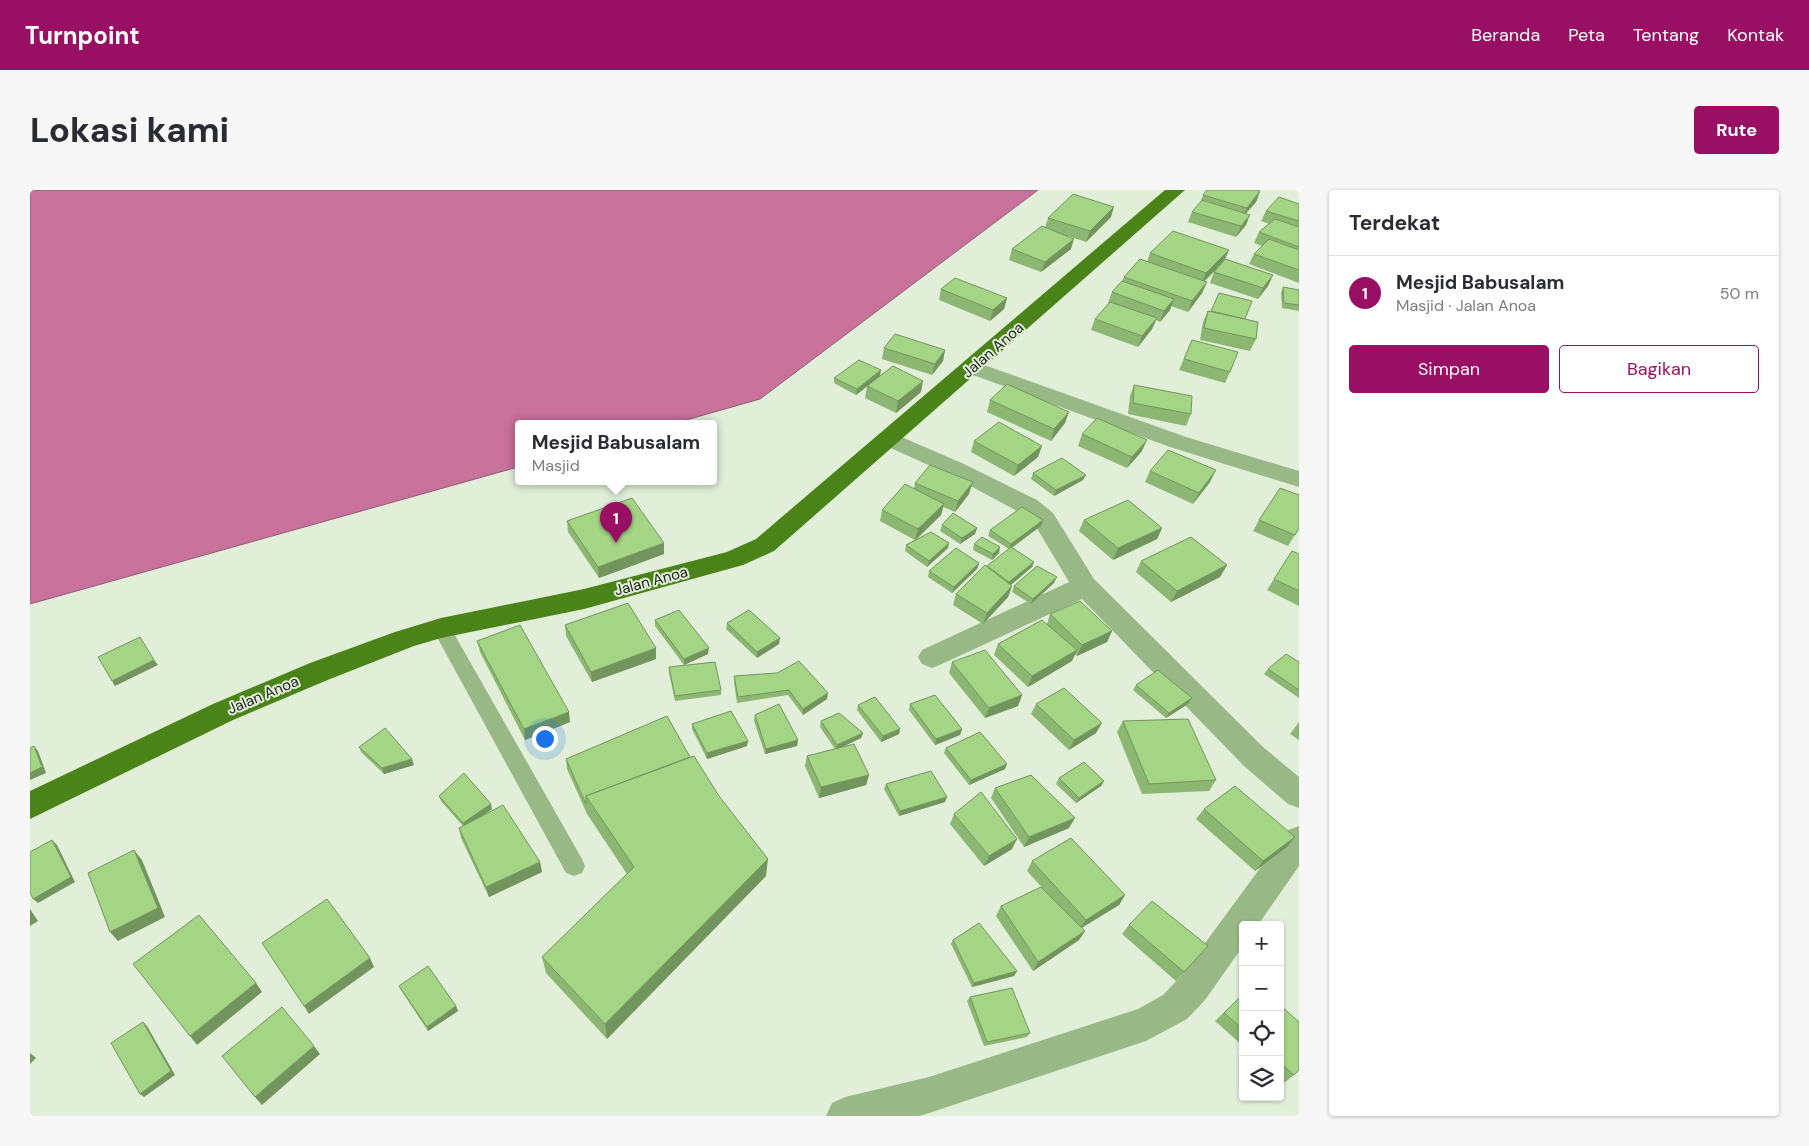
<!DOCTYPE html>
<html lang="id">
<head>
<meta charset="utf-8">
<style>
  :root { --surface:#fff; --page:#f7f7f7; --text:#2b2b33; --muted:#7c7c81; --line:#e1e1e2; --accent:#980f64 }
  body { margin:0; font-family:"DM Sans",sans-serif; background:var(--page); color:var(--text) }
  .controls { position:absolute; right:15px; bottom:15px; display:grid; overflow:hidden; border-radius:5px; box-shadow:0 1px 4px #0004 }
  .controls button { width:45px; height:45px; display:grid; place-items:center; padding:0; border:0; border-bottom:1px solid var(--line); background:var(--surface); color:var(--text); font:25px sans-serif }
  .you { position:absolute; left:514px; top:548px; width:18px; height:18px; margin:-12px; border:4px solid #fff; border-radius:50%; background:#1a73e8; box-shadow:0 0 0 8px #1a73e833 }
  .badge { display:grid; place-items:center; width:32px; height:32px; border-radius:50%; background:var(--accent); color:#fff; font-size:16px; font-weight:700 }
  .pin { position:absolute; translate:-50% -41px; filter:drop-shadow(0 1px 2px #0008) }
  .pin::after { content:''; position:absolute; top:26px; width:18px; height:15px; background:inherit; clip-path:polygon(0 0,100% 0,50% 100%) }
  .popup { position:absolute; left:485px; top:230px; width:202px; height:65px; box-sizing:border-box; display:grid; place-content:center; border-radius:5px; background:var(--surface); filter:drop-shadow(0 1px 4px #0005); font-size:16px; white-space:nowrap; color:var(--muted) }
  .popup b { font-size:19px; color:var(--text) }
  .popup::after { content:''; position:absolute; left:50%; top:100%; margin-left:-10px; border:10px solid transparent; border-top-color:var(--surface) }
  .list { margin:0; padding:0; list-style:none }
  h2 { display:flex; justify-content:space-between; align-items:center; height:65px; margin:0; padding:0 20px; font-size:21px }
  h2 small { font-size:16px; font-weight:400; color:var(--muted) }
  .list li { display:grid; grid-template-columns:32px 1fr auto; gap:15px; align-items:center; box-sizing:border-box; height:75px; padding:0 20px; border-top:1px solid var(--line) }
  .list b { display:block; font-size:19px; white-space:nowrap }
  .list p { margin:0; font-size:16px; white-space:nowrap; color:var(--muted) }
  .list em { font-size:16px; font-style:normal; color:var(--muted) }
  .actions { display:flex; gap:10px; padding:15px 20px }
  .actions a { flex:1; padding:11px 0; border:1px solid var(--accent); border-radius:5px; text-align:center; font-size:18px; color:var(--accent) }
  .actions .main { background:var(--accent); color:#fff }
  .icon { flex:none; width:28px; height:28px; fill:none; stroke:currentColor; stroke-width:2; stroke-linecap:round; stroke-linejoin:round }
  .map { position:relative; flex:none; width:1269px; height:926px; overflow:hidden; border-radius:5px }
  header { display:flex; align-items:center; gap:30px; box-sizing:border-box; height:70px; padding:0 25px; background:var(--accent); color:#fff }
  header strong { font-size:24px }
  nav { display:flex; gap:28px; margin-inline-start:auto; font-size:18px }
  .intro { display:flex; align-items:center; justify-content:space-between; box-sizing:border-box; height:120px; padding:0 30px }
  h1 { margin:0; font-size:35px }
  .button { padding:12px 22px; border-radius:5px; background:var(--accent); color:#fff; font-size:18px; font-weight:700 }
  main { display:flex; gap:30px; padding:0 30px }
  aside { flex:1; background:var(--surface); border-radius:5px; box-shadow:0 1px 4px #0004 }
  .map>svg:first-child { display:block }
</style>
</head>
<body>
<header>
<strong>Turnpoint</strong>
<nav><a>Beranda</a><a>Peta</a><a>Tentang</a><a>Kontak</a></nav>
</header>
<div class="intro"><h1>Lokasi kami</h1><a class="button">Rute</a></div>
<main>
<div class="map">
<svg width="1269" height="926" viewBox="0 0 1269 926">
  <rect width="100%" height="100%" fill="#e1efd9"/>
  <path fill="#c7719b" stroke="#955a75" d="M0,0H1008L730,209L642,234H488V277L0,414Z"/>
  <g fill="none" stroke-linecap="round" stroke-linejoin="round">
    <path fill="#98b985" fill-rule="evenodd" d="M411,431L418,433L552,669L555,676L552,683L544,686L536,683L402,438L404,433Z"/>
    <g fill="#98b985" fill-rule="evenodd">
      <path d="M943,171L1156,247L1269,281V297L1140,257L935,182L932,177L935,172Z"/>
      <path d="M860,242L934,274L1007,310L1023,323L1064,389L1233,557L1269,587V618L1258,614L1213,575L1052,409L912,474L902,478L892,474L888,467L892,460L1039,392L1005,335L989,322L918,284L852,254L849,249L852,244Z"/>
      <path d="M1269,636V676L1228,735H1213V756L1175,810L1157,829L1116,851L899,923L889,926H796L802,913L815,907L899,887L1108,819L1133,805L1151,786L1258,640Z"/>
    </g>
    <path fill="#4a8418" fill-rule="evenodd" d="M1135,0H1155L744,361L713,375L554,419L411,448L384,456L300,489L203,530L0,629V601L183,514L280,473L365,442L411,428L554,399L697,362L726,349Z"/>
  </g>
  <g fill="#8cb772">
    <path d="M1230,1L1226,12L1216,23V35L1206,47L1158,32L1162,22L1170,13L1173,5Z"/>
    <path d="M1269,14V93L1219,74L1224,64L1232,56L1224,53L1229,42L1239,34L1231,31L1236,21Z"/>
    <path d="M1081,27L1056,52L1038,46L1041,59L1011,82L979,70L982,59L1015,38L1018,28Z"/>
    <path d="M1199,60L1195,69L1243,85L1238,96L1228,109L1180,93L1184,82L1189,77L1174,92H1177L1172,103L1158,122L1141,116L1140,120L1130,132L1126,130L1122,139L1108,157L1061,140L1065,129L1079,113H1078L1082,102L1092,91L1094,87L1117,72L1120,63Z"/>
    <path d="M1253,97L1269,100V121L1252,118L1251,103Z"/>
    <path d="M911,99L977,108L974,119L960,131L909,110Z"/>
    <path d="M1178,121L1215,129L1226,149L1220,161L1170,150L1173,132Z"/>
    <path d="M1162,150L1200,182L1195,193L1149,180Z"/>
    <path d="M854,158L915,160L913,171L902,185L852,169Z"/>
    <path d="M850,186L891,202L866,223L835,208L837,196L845,190L826,205L804,193V188Z"/>
    <path d="M1104,195L1161,224L1156,236L1098,224L1100,206Z"/>
    <path d="M960,210L1035,233L1021,251L957,222Z"/>
    <path d="M1052,244L1112,261L1097,278L1048,256Z"/>
    <path d="M944,251L1008,267L984,286L941,262Z"/>
    <path d="M1120,281L1180,292L1163,314L1115,292Z"/>
    <path d="M1003,283L1053,290L1024,306L1001,289Z"/>
    <path d="M885,293L939,304L925,322L913,317L911,325L886,350L918,358L897,377L875,361L876,355L885,350L850,331L852,320L884,298Z"/>
    <path d="M1054,330L1132,338L1127,349L1083,370L1049,341Z"/>
    <path d="M1229,330L1269,338L1258,356L1223,341Z"/>
    <path d="M537,331L634,364L569,388L538,342Z"/>
    <path d="M912,335L947,338L945,344L930,354L910,341Z"/>
    <path d="M1011,336L982,358L1004,372L1002,377L981,395L982,396L978,407L953,434L923,415L926,404L979,359L958,346L960,340Z"/>
    <path d="M944,354L969,363L962,370L943,360Z"/>
    <path d="M1269,364V416L1237,400L1244,389Z"/>
    <path d="M1111,371L1197,375L1190,387L1141,412L1106,382Z"/>
    <path d="M949,373L947,379L922,403L898,387L899,381Z"/>
    <path d="M1024,393L1001,414L982,402L984,396Z"/>
    <path d="M1020,424L1082,441L1077,452L1047,466L1045,464L1042,471L998,497L964,465L968,454L1017,434Z"/>
    <path d="M625,430L678,464L654,475L625,436Z"/>
    <path d="M697,433L749,454L727,468L696,439Z"/>
    <path d="M535,435L626,469L562,492L536,446Z"/>
    <path d="M447,451L540,532L495,550L450,462Z"/>
    <path d="M922,472L992,505L988,516L955,528L919,483Z"/>
    <path d="M1269,472V508L1234,484L1238,479Z"/>
    <path d="M639,477L691,500V505L645,511L639,483Z"/>
    <path d="M704,486L797,509L773,525L758,505L707,513L704,492Z"/>
    <path d="M1106,495L1158,514L1136,528L1103,500Z"/>
    <path d="M880,514L932,539L930,545L905,555L879,520Z"/>
    <path d="M1006,514L1066,543L1039,560L1001,524Z"/>
    <path d="M828,515L870,539L869,544L851,552L827,520Z"/>
    <path d="M725,525L768,550L767,556L735,564L724,531Z"/>
    <path d="M791,531L833,543L831,548L811,557L839,585L836,595L789,608L775,576L777,566L805,559L790,537Z"/>
    <path d="M1093,531L1186,590L1179,601L1112,604L1087,542Z"/>
    <path d="M1269,532V550L1260,544Z"/>
    <path d="M662,534L717,556L677,569L662,539Z"/>
    <path d="M329,557L384,575L354,584L331,562Z"/>
    <path d="M916,558L977,574L975,579L939,595L914,563Z"/>
    <path d="M660,567L736,686L577,849L516,783L512,767L597,684L557,624L537,579L536,569Z"/>
    <path d="M1029,588L1074,591L1071,596L1046,613L1026,594Z"/>
    <path d="M856,594L915,612L869,626L854,599Z"/>
    <path d="M965,598L1039,638L994,657L961,608Z"/>
    <path d="M409,606L462,619L452,626L510,672L512,682L459,707L431,648L429,638L433,636L411,611Z"/>
    <path d="M1174,619L1257,657L1225,681L1166,629Z"/>
    <path d="M924,624L982,659L954,676L920,634Z"/>
    <path d="M1002,671L1095,705L1089,715L1052,738L1055,741L1049,750L1003,781L966,726L971,716L1018,704L997,681Z"/>
    <path d="M1099,735L1170,765L1146,791L1092,744Z"/>
    <path d="M923,750L987,781L984,786L942,797L921,754Z"/>
    <path d="M369,796L426,816L428,821L398,841L371,800Z"/>
    <path d="M1213,804V856L1185,831Z"/>
    <path d="M940,807L1000,843L997,847L954,856L937,811Z"/>
    <path d="M1250,815L1264,885L1254,893L1250,890Z"/>
  </g>
  <g fill="#72955d">
    <path d="M1230,1L1226,12L1212,28L1217,18Z"/>
    <path d="M1084,17L1081,27L1056,52L1060,41Z"/>
    <path d="M1220,25L1216,35L1206,47L1211,36Z"/>
    <path d="M1044,49L1041,59L1011,82L1015,72Z"/>
    <path d="M1199,60L1194,71L1171,94L1176,83Z"/>
    <path d="M1243,85L1238,96L1228,109L1233,98Z"/>
    <path d="M1177,92L1172,103L1158,122L1162,111Z"/>
    <path d="M977,108L974,119L960,131L963,120Z"/>
    <path d="M1144,109L1140,120L1130,132L1134,121Z"/>
    <path d="M1127,128L1122,139L1108,157L1112,146Z"/>
    <path d="M915,160L913,171L902,185L905,174Z"/>
    <path d="M851,180L850,186L826,205L827,199Z"/>
    <path d="M893,191L891,202L866,223L868,211Z"/>
    <path d="M1039,222L1035,233L1021,251L1024,239Z"/>
    <path d="M1117,250L1112,261L1097,278L1102,267Z"/>
    <path d="M1012,256L1008,267L984,286L988,275Z"/>
    <path d="M1186,280L1180,292L1163,314L1169,303Z"/>
    <path d="M1056,285L1053,290L1024,306L1026,300Z"/>
    <path d="M943,292L939,304L925,322L928,311Z"/>
    <path d="M914,314L911,325L885,350L888,339Z"/>
    <path d="M1013,330L1011,336L979,359L981,354Z"/>
    <path d="M947,338L945,344L930,354L932,348Z"/>
    <path d="M1132,338L1127,349L1083,370L1088,358Z"/>
    <path d="M634,353V364L569,388L568,377Z"/>
    <path d="M919,353L918,358L897,377L899,371Z"/>
    <path d="M970,357L969,363L962,370L963,364Z"/>
    <path d="M1004,372L1002,377L977,398L979,392Z"/>
    <path d="M949,373L947,379L922,403L924,397Z"/>
    <path d="M1197,375L1190,387L1141,412L1147,401Z"/>
    <path d="M1027,387L1024,393L1001,414L1003,409Z"/>
    <path d="M982,396L978,407L953,434L957,423Z"/>
    <path d="M1082,441L1077,452L1047,466L1052,455Z"/>
    <path d="M750,448L749,454L727,468V462Z"/>
    <path d="M626,458V469L562,492L561,482Z"/>
    <path d="M679,458L678,464L654,475V469Z"/>
    <path d="M1047,460L1042,471L998,497L1002,486Z"/>
    <path d="M124,470L128,475L85,496L82,491Z"/>
    <path d="M798,503L797,509L773,525V519Z"/>
    <path d="M992,505L988,516L955,528L959,518Z"/>
    <path d="M1162,508L1158,514L1136,528L1139,523Z"/>
    <path d="M539,522L540,532L495,550L494,539Z"/>
    <path d="M1072,533L1066,543L1039,560L1044,550Z"/>
    <path d="M870,539L869,544L851,552L853,546Z"/>
    <path d="M932,539L930,545L905,555L906,549Z"/>
    <path d="M833,543L831,548L806,560L807,555Z"/>
    <path d="M768,550L767,556L735,564L736,559Z"/>
    <path d="M718,551L717,556L677,569V563Z"/>
    <path d="M4,556L8,561L16,583L0,590V583Z"/>
    <path d="M382,569L384,575L354,584L352,578Z"/>
    <path d="M977,574L975,579L939,595L941,590Z"/>
    <path d="M839,585L836,595L789,608L791,597Z"/>
    <path d="M1074,591L1071,596L1046,613L1049,608Z"/>
    <path d="M917,607L915,612L869,626L870,621Z"/>
    <path d="M461,614L462,619L435,638L433,633Z"/>
    <path d="M1045,628L1039,638L994,657L999,647Z"/>
    <path d="M1265,647L1257,657L1225,681L1233,671Z"/>
    <path d="M987,649L982,659L954,676L959,666Z"/>
    <path d="M22,650L27,655L45,692L8,713L3,709Z"/>
    <path d="M104,660L112,670L135,727L88,751L80,742Z"/>
    <path d="M738,669L736,686L577,849L575,834Z"/>
    <path d="M510,672L512,682L459,707L456,697Z"/>
    <path d="M1095,705L1089,715L1049,739L1056,730Z"/>
    <path d="M0,719L8,731L0,736Z"/>
    <path d="M1055,741L1049,750L1003,781L1008,772Z"/>
    <path d="M340,768L344,777L279,824L274,816Z"/>
    <path d="M987,781L984,786L942,797L944,793Z"/>
    <path d="M226,793L232,802L167,855L160,846Z"/>
    <path d="M426,816L428,821L398,841L397,837Z"/>
    <path d="M113,832L117,836L145,885L114,907L110,904Z"/>
    <path d="M284,856L290,864L232,915L225,907Z"/>
    <path d="M0,863L6,868L0,874Z"/>
  </g>
  <g fill="#a3d585" stroke="#72955d">
    <path d="M1177,0H1227L1230,1L1217,18L1173,5Z"/>
    <path d="M1043,4L1084,17L1060,41L1018,28Z"/>
    <path d="M1249,7L1269,14V31L1236,21Z"/>
    <path d="M1172,10L1220,25L1211,36L1162,22Z"/>
    <path d="M1245,29L1269,37V57L1229,42Z"/>
    <path d="M1012,36L1044,49L1015,72L982,59Z"/>
    <path d="M1143,41L1199,60L1176,83L1120,63Z"/>
    <path d="M1239,49L1269,60V80L1224,64Z"/>
    <path d="M1110,69L1177,92L1162,111L1094,87Z"/>
    <path d="M1195,69L1243,85L1233,98L1184,82Z"/>
    <path d="M925,88L977,108L963,120L911,99Z"/>
    <path d="M1092,91L1144,109L1134,121L1082,102Z"/>
    <path d="M1253,97L1269,100V115L1254,113Z"/>
    <path d="M1189,103L1222,111L1215,129L1181,121Z"/>
    <path d="M1080,112L1127,128L1112,146L1065,129Z"/>
    <path d="M1178,121L1228,132L1226,149L1174,138Z"/>
    <path d="M865,144L915,160L905,174L854,158Z"/>
    <path d="M1162,150L1208,162L1200,182L1154,169Z"/>
    <path d="M829,170L851,180L827,199L804,188Z"/>
    <path d="M863,176L893,191L868,211L837,196Z"/>
    <path d="M977,194L1039,222L1024,239L960,210Z"/>
    <path d="M1104,195L1162,206L1161,224L1103,213Z"/>
    <path d="M1067,228L1117,250L1102,267L1052,244Z"/>
    <path d="M969,232L1012,256L988,275L944,251Z"/>
    <path d="M1138,260L1186,280L1169,303L1120,281Z"/>
    <path d="M1032,268L1056,285L1026,300L1003,283Z"/>
    <path d="M900,275L943,292L928,311L885,293Z"/>
    <path d="M875,294L914,314L888,339L852,320Z"/>
    <path d="M1250,298L1269,305V338L1265,345L1229,330Z"/>
    <path d="M602,308L634,353L568,377L537,331Z"/>
    <path d="M1098,310L1132,338L1088,358L1054,330Z"/>
    <path d="M992,317L1013,330L981,354L960,340Z"/>
    <path d="M923,323L947,338L932,348L912,335Z"/>
    <path d="M901,342L919,353L899,371L876,355Z"/>
    <path d="M952,347L970,357L963,364L944,354Z"/>
    <path d="M1161,347L1197,375L1147,401L1111,371Z"/>
    <path d="M981,357L1004,372L979,392L957,376Z"/>
    <path d="M926,358L949,373L924,397L899,381Z"/>
    <path d="M1262,361L1269,364V401L1244,389Z"/>
    <path d="M955,375L982,396L957,423L926,404Z"/>
    <path d="M1007,376L1027,387L1003,409L984,396Z"/>
    <path d="M1050,411L1082,441L1052,455L1020,424Z"/>
    <path d="M598,413L626,458L561,482L535,435Z"/>
    <path d="M649,420L679,458L654,469L625,430Z"/>
    <path d="M719,420L750,448L727,462L697,433Z"/>
    <path d="M1012,430L1047,460L1002,486L968,454Z"/>
    <path d="M490,435L539,522L494,539L447,451Z"/>
    <path d="M110,447L124,470L82,491L68,467Z"/>
    <path d="M955,460L992,505L959,518L922,472Z"/>
    <path d="M1256,464L1269,472V500L1238,479Z"/>
    <path d="M769,471L798,503L773,519L759,500L708,507L704,486L747,483Z"/>
    <path d="M685,472L691,500L645,506L639,477Z"/>
    <path d="M1128,480L1162,508L1139,523L1106,495Z"/>
    <path d="M1034,498L1072,533L1044,550L1006,514Z"/>
    <path d="M905,505L932,539L906,549L880,514Z"/>
    <path d="M845,507L870,539L853,546L828,515Z"/>
    <path d="M749,514L768,550L736,559L725,525Z"/>
    <path d="M701,521L718,551L677,563L662,534Z"/>
    <path d="M809,523L833,543L807,555L791,531Z"/>
    <path d="M637,526L660,567L556,606V614L536,569Z"/>
    <path d="M1158,529L1186,590L1119,594L1093,531Z"/>
    <path d="M355,538L382,569L352,578L329,557Z"/>
    <path d="M950,542L977,574L941,590L916,558Z"/>
    <path d="M824,554L839,585L791,597L777,566Z"/>
    <path d="M4,556L12,577L0,583V558Z"/>
    <path d="M664,566L689,606L738,669L575,834L512,767L604,677L556,606Z"/>
    <path d="M1054,572L1074,591L1049,608L1029,588Z"/>
    <path d="M901,581L917,607L870,621L856,594Z"/>
    <path d="M434,583L461,614L433,633L409,606Z"/>
    <path d="M1001,585L1045,628L999,647L965,598Z"/>
    <path d="M1205,596L1265,647L1233,671L1174,619Z"/>
    <path d="M951,602L987,649L959,666L924,624Z"/>
    <path d="M473,615L510,672L456,697L429,638Z"/>
    <path d="M1041,648L1095,705L1056,730L1002,671Z"/>
    <path d="M22,650L41,687L3,709L0,702V662Z"/>
    <path d="M104,660L128,718L80,742L58,683Z"/>
    <path d="M1011,697L1055,741L1008,772L971,716Z"/>
    <path d="M297,709L340,768L274,816L232,753Z"/>
    <path d="M1122,711L1178,756L1154,782L1099,735Z"/>
    <path d="M169,725L226,793L160,846L103,774Z"/>
    <path d="M949,733L987,781L944,793L923,750Z"/>
    <path d="M398,776L426,816L397,837L369,796Z"/>
    <path d="M982,798L1000,843L957,852L940,807Z"/>
    <path d="M1213,804V839L1194,823Z"/>
    <path d="M1250,815L1269,832V880L1264,885L1250,873Z"/>
    <path d="M252,817L284,856L225,907L192,866Z"/>
    <path d="M113,832L141,881L110,904L81,853Z"/>
  </g>
  <g text-anchor="middle" stroke-width="4" stroke-linejoin="round" paint-order="stroke">
    <g font-size="15" fill="#20251d" stroke="#e1efd9">
      <text transform="translate(963 160) rotate(-41)" y="5">Jalan Anoa</text>
      <text transform="translate(621 391) rotate(-15)" y="5">Jalan Anoa</text>
      <text transform="translate(233 505) rotate(-23)" y="5">Jalan Anoa</text>
    </g>
  </g>
</svg>
<div class="controls">
<button>+</button>
<button>−</button>
<button><svg class="icon" aria-label="locate" viewBox="0 0 24 24"><circle cx="12" cy="12" r="6"/><path d="M12 2v4M12 18v4M2 12h4M18 12h4"/></svg></button>
<button><svg class="icon" aria-label="layers" viewBox="0 0 24 24"><path d="M12 4l9 5-9 5-9-5zM3 14l9 5 9-5"/></svg></button>
</div>
<div class="you"></div>
<div class="pin badge" style="left:586px;top:353px">1</div>
<div class="popup"><b>Mesjid Babusalam</b>Masjid</div>
</div>
<aside>
<h2>Terdekat<small></small></h2>
<ul class="list">
<li><span class="badge">1</span><div><b>Mesjid Babusalam</b><p>Masjid · Jalan Anoa</p></div><em>50 m</em></li>
</ul>
<div class="actions"><a class="main">Simpan</a><a>Bagikan</a></div>
</aside>
</main>
</body>
</html>
